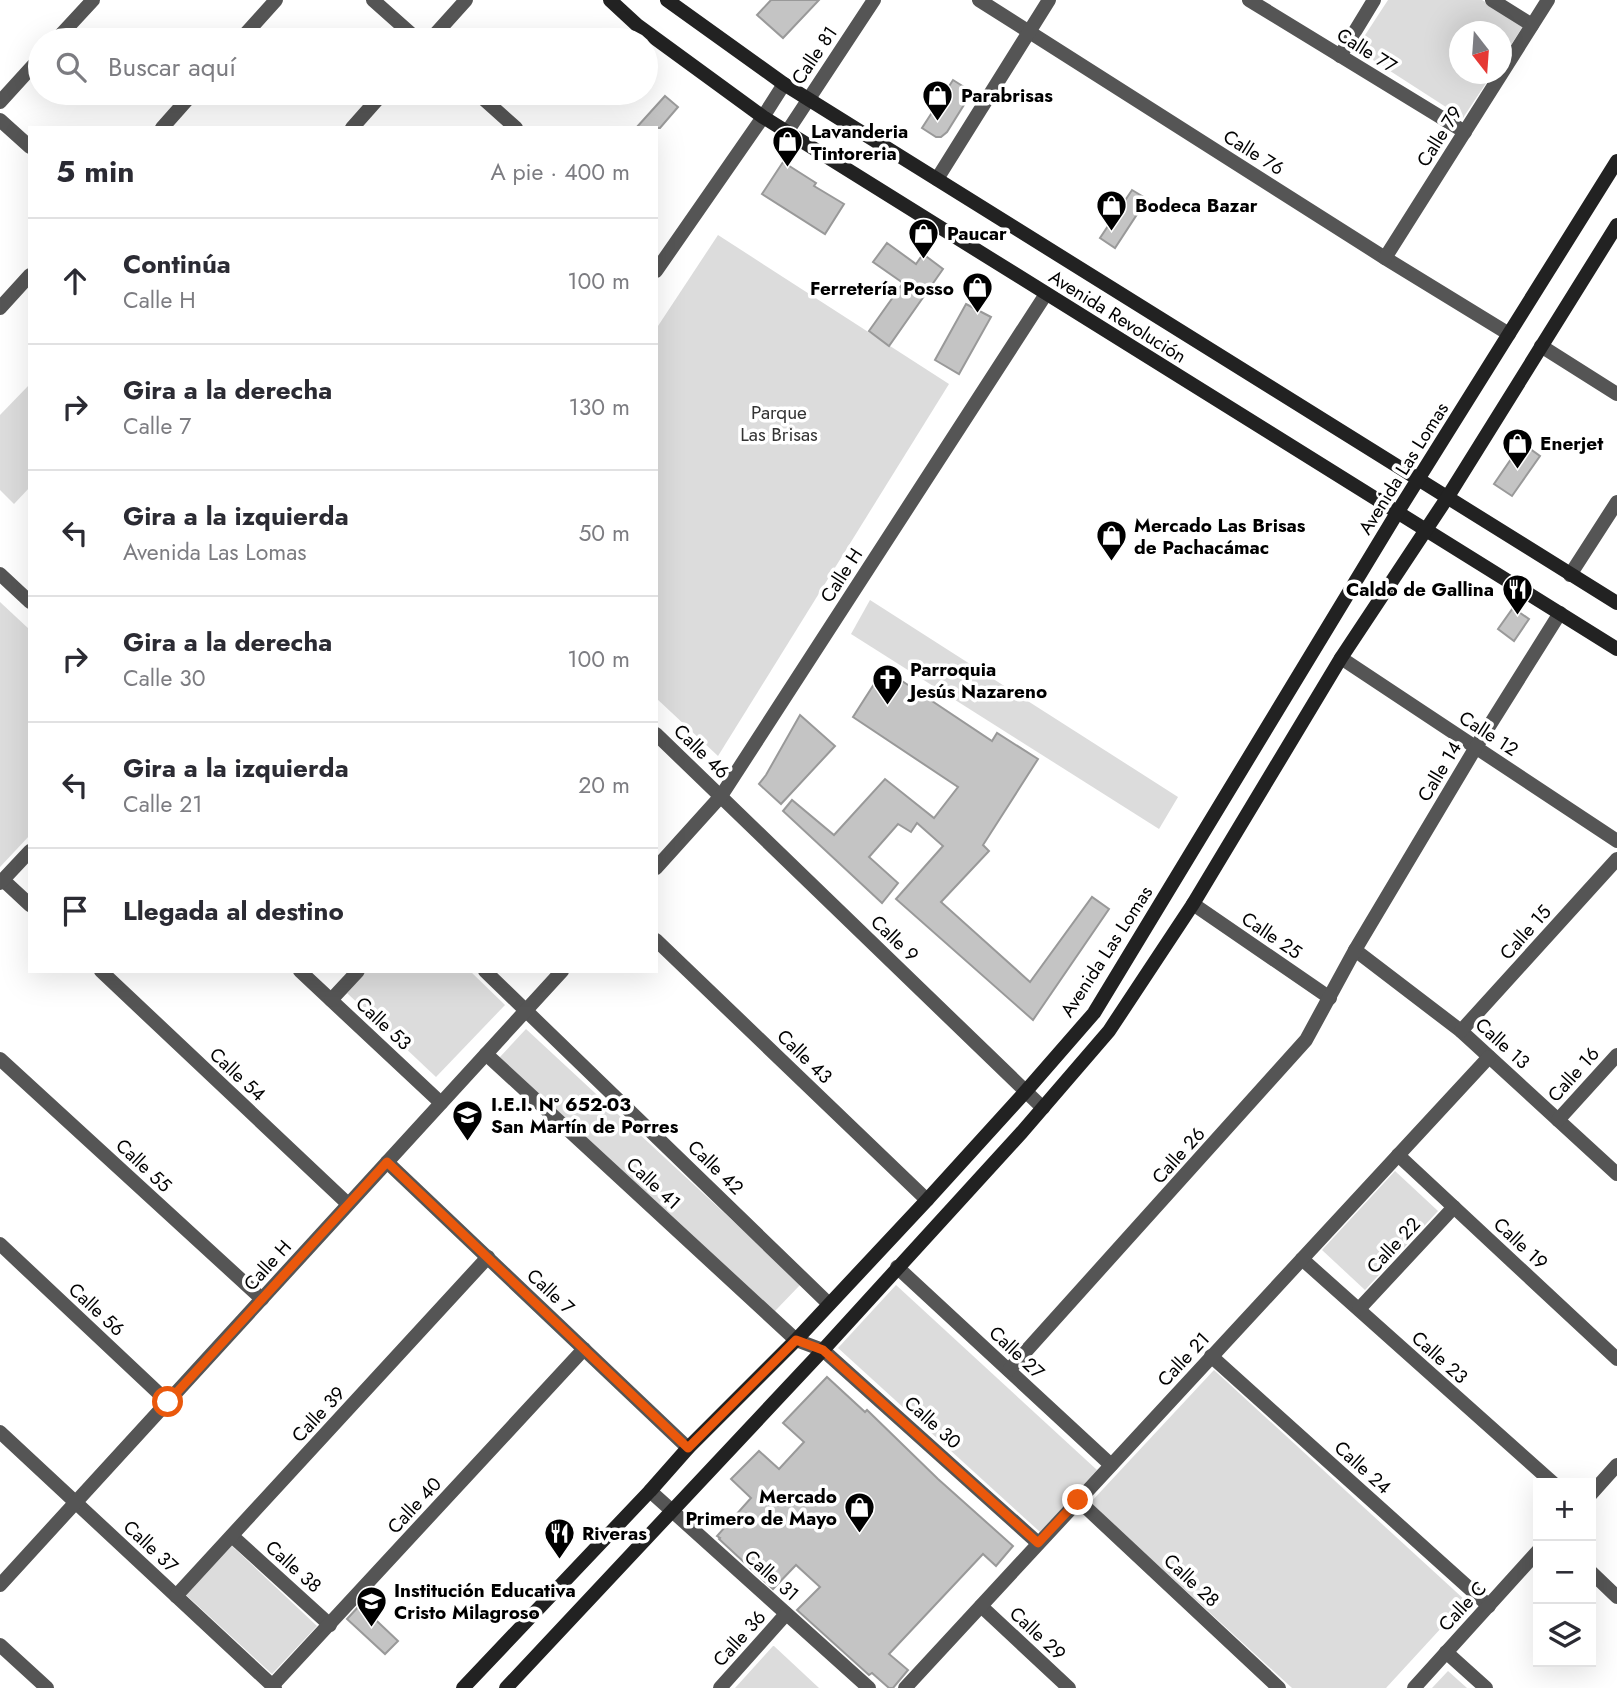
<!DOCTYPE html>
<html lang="es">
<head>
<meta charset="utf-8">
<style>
  :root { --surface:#fff; --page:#f7f7f7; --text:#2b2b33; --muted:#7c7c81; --line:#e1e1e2 }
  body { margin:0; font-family:Jost,sans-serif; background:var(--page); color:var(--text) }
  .controls { position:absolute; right:21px; bottom:21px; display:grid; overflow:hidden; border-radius:0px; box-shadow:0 7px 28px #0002 }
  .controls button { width:63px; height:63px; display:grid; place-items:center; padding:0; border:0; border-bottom:2px solid var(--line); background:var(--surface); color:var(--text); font:35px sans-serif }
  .compass { position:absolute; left:1449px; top:21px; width:63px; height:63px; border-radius:50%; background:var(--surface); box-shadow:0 7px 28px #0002; rotate:163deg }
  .stop { position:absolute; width:21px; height:21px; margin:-16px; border:5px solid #ea580c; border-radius:50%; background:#fff }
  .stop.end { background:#ea580c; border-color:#fff; box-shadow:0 2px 7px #0008 }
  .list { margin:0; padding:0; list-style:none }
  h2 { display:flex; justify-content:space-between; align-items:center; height:91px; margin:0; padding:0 28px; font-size:30px }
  h2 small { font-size:23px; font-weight:400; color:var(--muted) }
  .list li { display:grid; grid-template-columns:46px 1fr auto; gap:21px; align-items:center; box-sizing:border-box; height:126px; padding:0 28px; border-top:2px solid var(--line) }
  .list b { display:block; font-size:26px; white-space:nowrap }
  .list p { margin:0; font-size:23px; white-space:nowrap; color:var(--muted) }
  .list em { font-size:23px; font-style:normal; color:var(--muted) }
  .icon { flex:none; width:38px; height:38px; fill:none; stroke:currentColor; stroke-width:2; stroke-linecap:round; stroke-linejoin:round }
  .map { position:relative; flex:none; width:1617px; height:1688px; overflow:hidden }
  .search { position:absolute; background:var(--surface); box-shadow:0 7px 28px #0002; left:28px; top:28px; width:630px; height:77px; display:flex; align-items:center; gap:18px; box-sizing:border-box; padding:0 24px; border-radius:38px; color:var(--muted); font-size:26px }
  .panel { position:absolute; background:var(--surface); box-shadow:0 7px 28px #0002; left:28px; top:126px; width:630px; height:847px; border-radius:0px }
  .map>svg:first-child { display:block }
</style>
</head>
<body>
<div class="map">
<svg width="1617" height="1688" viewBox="0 0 1617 1688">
  <rect width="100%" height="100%" fill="#fff"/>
  <g fill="#dcdcdc">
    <path d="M1388,0H1482L1523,26L1502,59V32H1460V74H1492L1463,118L1356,49Z"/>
    <path d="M718,235L949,384L718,756L656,698V329Z"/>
    <path d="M30,384V487L14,504L0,490V415Z"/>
    <path d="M870,600L1178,797L1159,829L851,634Z"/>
    <path d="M0,602L30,630V835L0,867Z"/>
    <path d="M367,971H470L505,1005L436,1077L347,993Z"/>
    <path d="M526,1029L801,1284L774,1312L499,1058Z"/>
    <path d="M1395,1171L1438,1211L1365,1290L1322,1250Z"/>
    <path d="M896,1285L1097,1470L1040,1532L838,1348Z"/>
    <path d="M1214,1370L1466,1601L1386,1688H1292L1090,1503Z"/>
    <path d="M231,1545L317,1626L272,1674L185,1594Z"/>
    <path d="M773,1646H774L819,1688H735Z"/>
    <path d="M1448,1671L1467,1688H1432Z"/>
  </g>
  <g fill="#c4c4c4" stroke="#999" stroke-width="2">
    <path d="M771,0H819L783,38L757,15Z"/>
    <path d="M953,80L972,92L947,132L941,137H936L922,128Z"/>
    <path d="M665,96L678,107L660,128H636Z"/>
    <path d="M783,162L816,183L814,186L844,204L825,234L762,194Z"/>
    <path d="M1132,190L1147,199L1115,248L1100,238Z"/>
    <path d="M887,243L916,264L923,254L943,269L889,346L869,331L903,283L873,262Z"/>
    <path d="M966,304L991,317L959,374L935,360Z"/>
    <path d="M1522,443L1540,456L1512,496L1494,484Z"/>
    <path d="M1513,608L1529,619L1514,641L1498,629Z"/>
    <path d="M896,677L992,741L997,733L1038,759L983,845L989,851L941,902L1030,982L1092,897L1109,909L1033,1020L896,899L943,846L917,823L911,832L898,824L869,857L898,883L882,903L783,811L792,800L834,835L885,779L934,818L958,787L853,717L878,678L890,686Z"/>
    <path d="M800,715L835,746L781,804L759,784L766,775Z"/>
    <path d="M827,1377L865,1412L867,1410L938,1479L1013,1546L996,1566L983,1554L889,1654L908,1670L893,1688H889L872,1673L869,1675L797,1610L820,1587L796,1565L773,1589L719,1539L720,1538L717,1536L751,1498L731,1479L759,1451L779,1469L804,1442L783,1423Z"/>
    <path d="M360,1605L398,1641L385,1654L347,1619Z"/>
  </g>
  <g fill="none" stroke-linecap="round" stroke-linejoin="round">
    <g stroke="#555" stroke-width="14">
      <path d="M373,0L418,40"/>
      <path d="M979,0L1385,258L1509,334"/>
      <path d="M1249,0L1465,132"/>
      <path d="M1492,0L1532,25"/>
      <path d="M56,40L93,0"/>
      <path d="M240,40L276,0"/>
      <path d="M430,40L466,0"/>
      <path d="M1340,56L1374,0"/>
      <path d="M477,93L516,128"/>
      <path d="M0,102L40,58"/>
      <path d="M0,120L30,147"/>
      <path d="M162,128L193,93"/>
      <path d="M352,128L383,93"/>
      <path d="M787,132L874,0"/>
      <path d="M937,179L1049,0"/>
      <path d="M1385,258L1548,0"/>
      <path d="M656,271L763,117L784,84"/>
      <path d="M0,308L30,275"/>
      <path d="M1541,346L1617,394"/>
      <path d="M0,574L30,602"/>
      <path d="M1570,575L1617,502"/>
      <path d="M1341,658L1617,841"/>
      <path d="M656,734L1043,1108"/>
      <path d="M656,868L721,796L1046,294"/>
      <path d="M3,880L30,905"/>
      <path d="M0,883L30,851"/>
      <path d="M1193,904L1330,998"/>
      <path d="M656,940L927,1200"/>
      <path d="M1355,950L1461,1031L1617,1174"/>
      <path d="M101,971L348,1204"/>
      <path d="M300,971L441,1103"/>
      <path d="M485,971L829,1304"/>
      <path d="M331,1000L358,971"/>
      <path d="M1461,1031L1617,859"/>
      <path d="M486,1054L796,1340L823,1350L1038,1543"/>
      <path d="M0,1059L262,1299"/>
      <path d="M1558,1120L1617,1055"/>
      <path d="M1398,1155L1617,1359"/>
      <path d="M387,1162L688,1448"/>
      <path d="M0,1244L168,1402"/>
      <path d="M1302,1259L1553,1483"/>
      <path d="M897,1267L1111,1465"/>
      <path d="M1359,1309L1454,1207"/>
      <path d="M1211,1356L1489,1606"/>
      <path d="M1009,1370L1306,1040L1355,950L1476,747L1560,613"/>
      <path d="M0,1432L275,1688"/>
      <path d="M650,1491L869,1688"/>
      <path d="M1591,1494L1617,1465"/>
      <path d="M1078,1500L1279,1688"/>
      <path d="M232,1536L330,1625"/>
      <path d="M1591,1572L1617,1597"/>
      <path d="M0,1585L562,971"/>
      <path d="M176,1596L488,1257"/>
      <path d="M981,1606L1069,1688"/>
      <path d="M0,1645L47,1688"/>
      <path d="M1446,1652L1486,1688"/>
      <path d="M272,1686L584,1349"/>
      <path d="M720,1688L786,1614"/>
      <path d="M905,1688L1489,1057"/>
      <path d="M1414,1688L1538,1551"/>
    </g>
    <g stroke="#222" stroke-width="14">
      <path d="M610,0L637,25L763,117L1617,649"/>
      <path d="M667,0L784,84L1617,603"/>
      <path d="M463,1688L650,1491L688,1448L796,1340L927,1200L1026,1091L1094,1013L1397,513L1617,161"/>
      <path d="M506,1688L823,1350L1022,1132L1109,1031L1193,904L1341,658L1447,498L1617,225"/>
    </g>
  </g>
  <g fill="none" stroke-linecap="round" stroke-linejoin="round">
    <path stroke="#ea580c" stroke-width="9" d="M168,1402L387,1162L688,1448L796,1340L823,1350L1038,1543L1078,1500"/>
  </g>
  <defs>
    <symbol id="shop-pin" viewBox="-11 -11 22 30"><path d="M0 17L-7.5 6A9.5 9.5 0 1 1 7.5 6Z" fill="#000" stroke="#fff"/><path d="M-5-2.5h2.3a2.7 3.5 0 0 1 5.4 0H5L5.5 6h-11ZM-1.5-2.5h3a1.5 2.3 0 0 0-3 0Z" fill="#fff"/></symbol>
    <symbol id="restaurant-pin" viewBox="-11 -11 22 30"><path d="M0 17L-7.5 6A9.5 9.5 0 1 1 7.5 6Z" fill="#000" stroke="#fff"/><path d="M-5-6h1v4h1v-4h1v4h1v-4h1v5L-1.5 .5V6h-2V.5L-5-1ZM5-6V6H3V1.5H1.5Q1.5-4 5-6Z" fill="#fff"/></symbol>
    <symbol id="church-pin" viewBox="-11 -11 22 30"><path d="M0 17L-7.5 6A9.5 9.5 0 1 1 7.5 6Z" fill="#000" stroke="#fff"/><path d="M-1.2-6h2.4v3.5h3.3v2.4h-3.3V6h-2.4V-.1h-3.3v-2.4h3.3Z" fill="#fff"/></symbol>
    <symbol id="school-pin" viewBox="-11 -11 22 30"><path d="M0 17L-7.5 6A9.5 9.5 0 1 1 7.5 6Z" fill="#000" stroke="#fff"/><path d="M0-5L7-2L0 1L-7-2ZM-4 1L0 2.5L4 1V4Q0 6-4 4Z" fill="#fff"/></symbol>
  </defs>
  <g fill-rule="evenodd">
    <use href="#shop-pin" x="920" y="78" width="35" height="47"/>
    <use href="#shop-pin" x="770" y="124" width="35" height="47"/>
    <use href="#shop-pin" x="1094" y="188" width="35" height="47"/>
    <use href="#shop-pin" x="906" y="216" width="35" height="47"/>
    <use href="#shop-pin" x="960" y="270" width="35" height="47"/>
    <use href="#shop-pin" x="1500" y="426" width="35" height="47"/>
    <use href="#shop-pin" x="1094" y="518" width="35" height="47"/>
    <use href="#restaurant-pin" x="1500" y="572" width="35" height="47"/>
    <use href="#church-pin" x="870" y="662" width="35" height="47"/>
    <use href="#school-pin" x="450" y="1098" width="35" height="47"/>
    <use href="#shop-pin" x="842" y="1490" width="35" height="47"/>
    <use href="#restaurant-pin" x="542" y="1516" width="35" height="47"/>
    <use href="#school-pin" x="354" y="1584" width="35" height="47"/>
  </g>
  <g text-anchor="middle" stroke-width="7" stroke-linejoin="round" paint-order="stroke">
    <g font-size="19" fill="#000" stroke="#fff">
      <text transform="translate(1367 50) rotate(32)" y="7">Calle 77</text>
      <text transform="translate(814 55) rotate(-56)" y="7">Calle 81</text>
      <text transform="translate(1439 136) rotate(-58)" y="7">Calle 79</text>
      <text transform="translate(1254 152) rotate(32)" y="7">Calle 76</text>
      <text transform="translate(1118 316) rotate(32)" y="7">Avenida Revolución</text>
      <text transform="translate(1403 468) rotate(-58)" y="7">Avenida Las Lomas</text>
      <text transform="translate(841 575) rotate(-57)" y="7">Calle H</text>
      <text transform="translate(1489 733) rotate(33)" y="7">Calle 12</text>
      <text transform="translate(702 751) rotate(44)" y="7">Calle 46</text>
      <text transform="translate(1439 771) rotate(-59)" y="7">Calle 14</text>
      <text transform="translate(1525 932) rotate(-48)" y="7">Calle 15</text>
      <text transform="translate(1272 935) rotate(34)" y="7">Calle 25</text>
      <text transform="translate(895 938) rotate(44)" y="7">Calle 9</text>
      <text transform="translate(1106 951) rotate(-57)" y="7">Avenida Las Lomas</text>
      <text transform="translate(384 1023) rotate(43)" y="7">Calle 53</text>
      <text transform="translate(1503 1043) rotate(42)" y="7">Calle 13</text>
      <text transform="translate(805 1056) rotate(44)" y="7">Calle 43</text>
      <text transform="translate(238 1074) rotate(43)" y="7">Calle 54</text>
      <text transform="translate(1573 1074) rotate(-48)" y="7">Calle 16</text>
      <text transform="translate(1178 1155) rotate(-48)" y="7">Calle 26</text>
      <text transform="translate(144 1165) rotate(43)" y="7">Calle 55</text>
      <text transform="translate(716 1167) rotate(44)" y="7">Calle 42</text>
      <text transform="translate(654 1183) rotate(43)" y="7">Calle 41</text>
      <text transform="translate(1521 1243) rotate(43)" y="7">Calle 19</text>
      <text transform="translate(1393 1245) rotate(-47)" y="7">Calle 22</text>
      <text transform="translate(267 1265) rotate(-48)" y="7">Calle H</text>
      <text transform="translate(551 1291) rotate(43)" y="7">Calle 7</text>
      <text transform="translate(97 1309) rotate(43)" y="7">Calle 56</text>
      <text transform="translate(1017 1352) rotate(43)" y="7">Calle 27</text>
      <text transform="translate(1440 1357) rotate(42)" y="7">Calle 23</text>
      <text transform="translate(1183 1359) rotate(-47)" y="7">Calle 21</text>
      <text transform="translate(318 1414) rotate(-47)" y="7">Calle 39</text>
      <text transform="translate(933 1422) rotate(42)" y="7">Calle 30</text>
      <text transform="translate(1363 1467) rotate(42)" y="7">Calle 24</text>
      <text transform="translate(414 1505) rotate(-47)" y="7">Calle 40</text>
      <text transform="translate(151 1546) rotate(43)" y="7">Calle 37</text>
      <text transform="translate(294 1566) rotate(42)" y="7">Calle 38</text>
      <text transform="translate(772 1575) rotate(42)" y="7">Calle 31</text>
      <text transform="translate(1192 1580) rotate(43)" y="7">Calle 28</text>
      <text transform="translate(1462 1606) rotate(-47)" y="7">Calle C</text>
      <text transform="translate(1038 1633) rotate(43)" y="7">Calle 29</text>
      <text transform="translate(739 1638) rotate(-48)" y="7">Calle 36</text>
    </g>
    <g font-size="19" font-weight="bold" fill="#000" stroke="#fff" text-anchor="start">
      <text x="961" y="102">Parabrisas</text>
      <text x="811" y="138">Lavanderia<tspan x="811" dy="22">Tintoreria</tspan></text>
      <text x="1135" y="212">Bodeca Bazar</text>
      <text x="947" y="240">Paucar</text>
      <text x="954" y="295" text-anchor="end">Ferretería Posso</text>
      <text x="1540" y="450">Enerjet</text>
      <text x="1134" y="532">Mercado Las Brisas<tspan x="1134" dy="22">de Pachacámac</tspan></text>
      <text x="1494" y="596" text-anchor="end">Caldo de Gallina</text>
      <text x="910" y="676">Parroquia<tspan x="910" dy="22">Jesús Nazareno</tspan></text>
      <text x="491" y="1111">I.E.I. N° 652-03<tspan x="491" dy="22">San Martín de Porres</tspan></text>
      <text x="837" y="1503" text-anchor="end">Mercado<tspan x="837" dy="22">Primero de Mayo</tspan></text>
      <text x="582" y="1540">Riveras</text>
      <text x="394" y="1597">Institución Educativa<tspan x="394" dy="22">Cristo Milagroso</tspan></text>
    </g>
    <g font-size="19" fill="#333" stroke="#fff">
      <text x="779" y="419">Parque<tspan x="779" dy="22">Las Brisas</tspan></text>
    </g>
  </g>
</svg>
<div class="controls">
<button>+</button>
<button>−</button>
<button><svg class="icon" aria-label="layers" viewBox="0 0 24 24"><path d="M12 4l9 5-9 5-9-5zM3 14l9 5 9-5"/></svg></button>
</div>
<svg class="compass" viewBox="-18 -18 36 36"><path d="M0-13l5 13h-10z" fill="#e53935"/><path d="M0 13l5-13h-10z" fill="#7c7c81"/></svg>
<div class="stop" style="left:168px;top:1402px"></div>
<div class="stop end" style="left:1078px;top:1500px"></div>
<div class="search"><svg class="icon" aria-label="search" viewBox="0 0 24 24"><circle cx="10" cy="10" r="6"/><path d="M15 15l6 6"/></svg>Buscar aquí</div>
<section class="panel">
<h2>5 min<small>A pie · 400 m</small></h2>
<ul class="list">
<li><svg class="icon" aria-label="ahead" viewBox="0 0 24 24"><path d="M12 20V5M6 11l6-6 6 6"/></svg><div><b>Continúa</b><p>Calle H</p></div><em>100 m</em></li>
<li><svg class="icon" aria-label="right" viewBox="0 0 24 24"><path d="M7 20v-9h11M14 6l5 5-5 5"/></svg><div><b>Gira a la derecha</b><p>Calle 7</p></div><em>130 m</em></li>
<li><svg class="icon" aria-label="left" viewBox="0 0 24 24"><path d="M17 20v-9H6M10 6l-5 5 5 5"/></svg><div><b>Gira a la izquierda</b><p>Avenida Las Lomas</p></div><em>50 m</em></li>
<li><svg class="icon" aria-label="right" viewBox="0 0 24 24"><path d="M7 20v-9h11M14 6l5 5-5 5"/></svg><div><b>Gira a la derecha</b><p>Calle 30</p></div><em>100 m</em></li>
<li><svg class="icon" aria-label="left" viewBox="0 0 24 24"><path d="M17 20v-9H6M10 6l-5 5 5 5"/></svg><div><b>Gira a la izquierda</b><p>Calle 21</p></div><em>20 m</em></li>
<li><svg class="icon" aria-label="arrive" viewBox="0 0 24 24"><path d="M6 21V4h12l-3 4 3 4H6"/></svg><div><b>Llegada al destino</b></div></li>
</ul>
</section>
</div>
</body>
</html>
